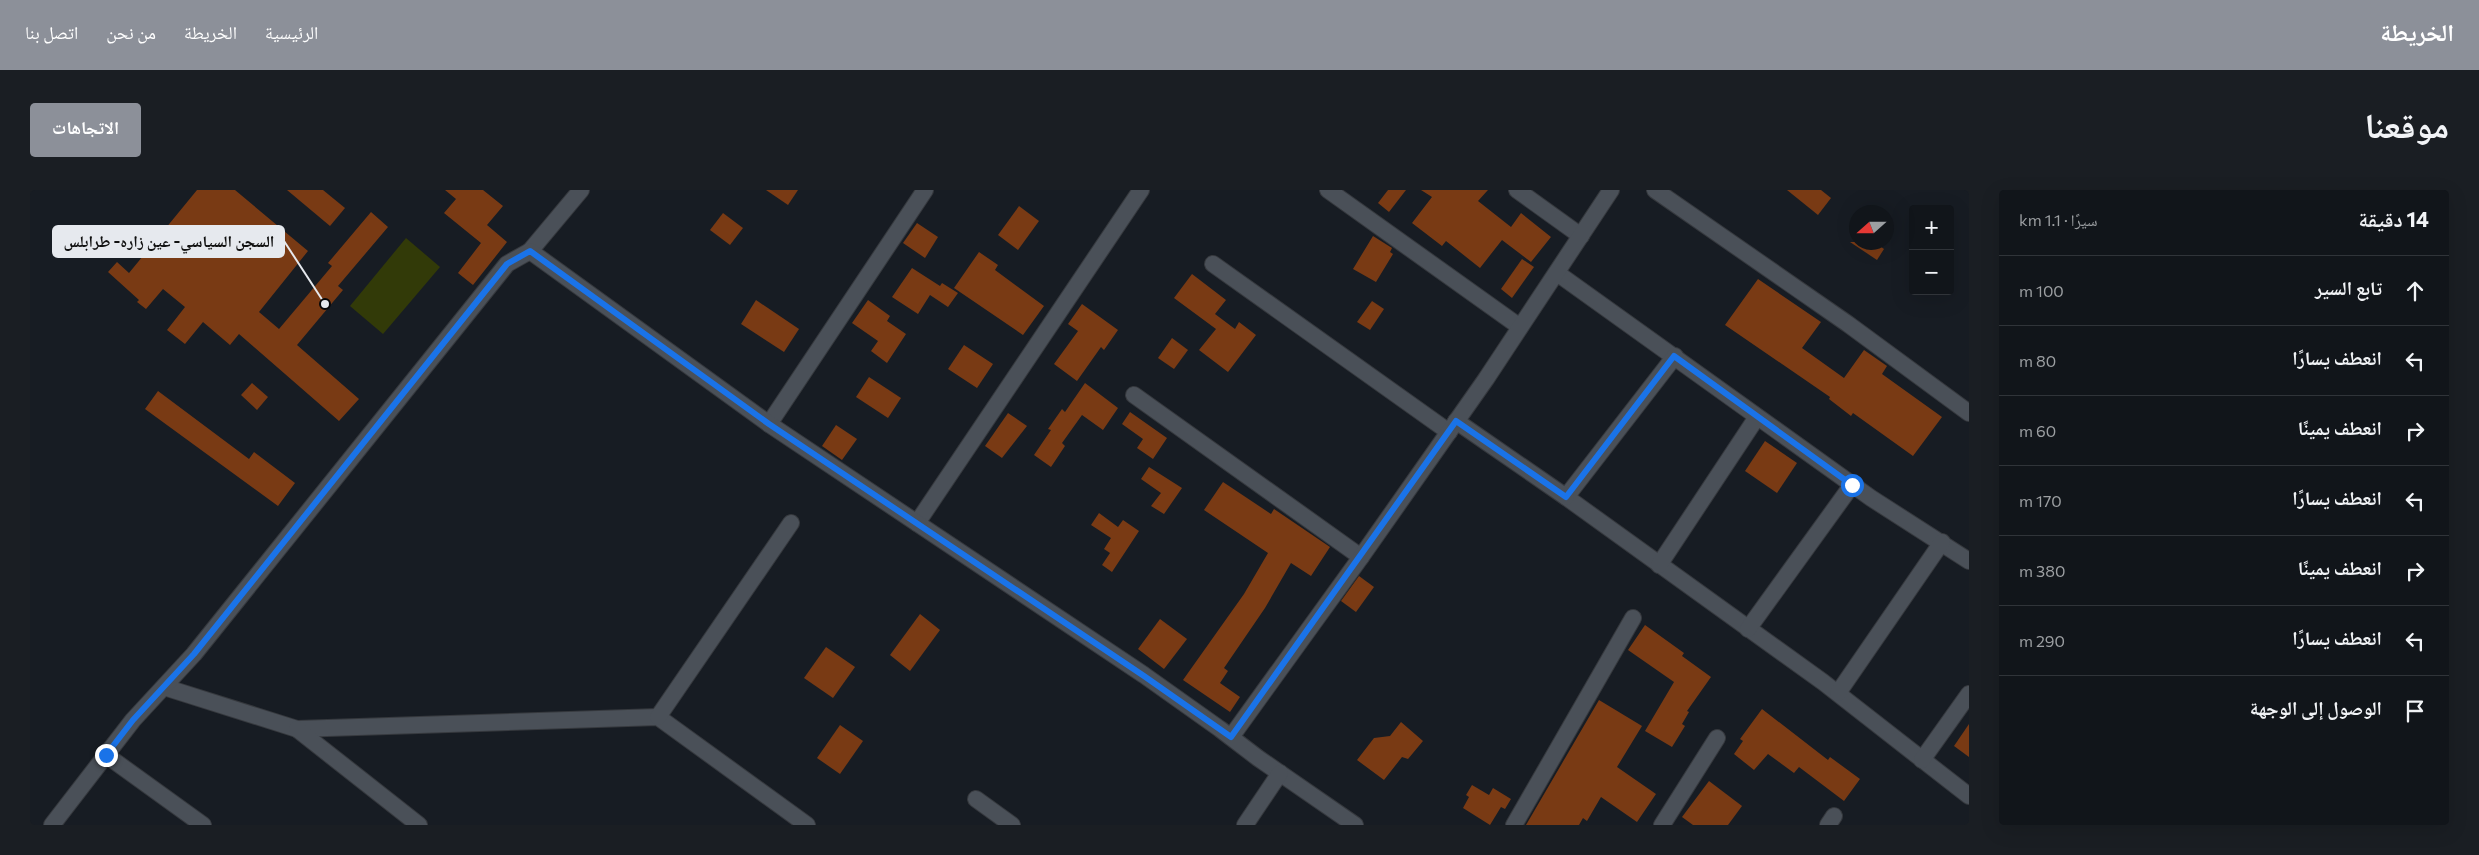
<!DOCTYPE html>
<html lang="ar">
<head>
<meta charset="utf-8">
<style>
  :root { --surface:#11151a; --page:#1a1e23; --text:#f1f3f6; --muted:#9c9fa2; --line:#303439; --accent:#8c9099 }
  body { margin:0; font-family:Commissioner,"Noto Naskh Arabic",sans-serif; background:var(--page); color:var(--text); direction:rtl }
  .controls { position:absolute; right:15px; top:15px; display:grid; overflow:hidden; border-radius:5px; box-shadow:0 5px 20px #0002 }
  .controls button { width:45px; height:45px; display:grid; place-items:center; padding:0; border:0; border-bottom:1px solid var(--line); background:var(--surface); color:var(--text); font:25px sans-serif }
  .compass { position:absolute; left:1819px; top:15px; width:45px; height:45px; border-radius:50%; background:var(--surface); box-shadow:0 5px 20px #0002; rotate:249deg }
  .stop { position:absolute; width:15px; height:15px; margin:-11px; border:4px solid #1a73e8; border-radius:50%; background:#fff }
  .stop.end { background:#1a73e8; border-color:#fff; box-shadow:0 1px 5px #0008 }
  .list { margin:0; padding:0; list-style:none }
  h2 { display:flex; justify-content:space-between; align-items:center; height:65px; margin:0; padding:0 20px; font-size:21px }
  h2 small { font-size:16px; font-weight:400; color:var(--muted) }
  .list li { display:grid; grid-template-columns:32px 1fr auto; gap:15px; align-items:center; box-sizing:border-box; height:70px; padding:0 20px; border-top:1px solid var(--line) }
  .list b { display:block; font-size:19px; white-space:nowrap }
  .list em { font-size:16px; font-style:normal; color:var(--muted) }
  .icon { flex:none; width:28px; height:28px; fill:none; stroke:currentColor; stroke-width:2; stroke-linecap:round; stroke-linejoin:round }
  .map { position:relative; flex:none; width:1939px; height:635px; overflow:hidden; direction:ltr; border-radius:5px }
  header { display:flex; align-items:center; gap:30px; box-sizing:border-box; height:70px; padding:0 25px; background:var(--accent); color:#fff }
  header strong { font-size:24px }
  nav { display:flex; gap:28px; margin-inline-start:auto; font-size:18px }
  .intro { display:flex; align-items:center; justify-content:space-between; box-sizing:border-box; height:120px; padding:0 30px }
  h1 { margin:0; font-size:35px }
  .button { padding:12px 22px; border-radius:5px; background:var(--accent); color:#fff; font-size:18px; font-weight:700 }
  main { display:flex; gap:30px; padding:0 30px }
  aside { flex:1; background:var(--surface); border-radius:5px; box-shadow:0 5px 20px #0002 }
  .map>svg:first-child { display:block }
</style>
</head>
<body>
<header>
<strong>الخريطة</strong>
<nav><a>الرئيسية</a><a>الخريطة</a><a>من نحن</a><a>اتصل بنا</a></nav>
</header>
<div class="intro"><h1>موقعنا</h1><a class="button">الاتجاهات</a></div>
<main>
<aside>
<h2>14 دقيقة<small>سيرًا · 1.1 km</small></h2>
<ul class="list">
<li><svg class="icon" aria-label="ahead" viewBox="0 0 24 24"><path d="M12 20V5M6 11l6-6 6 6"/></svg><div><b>تابع السير</b></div><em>100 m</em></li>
<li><svg class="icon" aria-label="left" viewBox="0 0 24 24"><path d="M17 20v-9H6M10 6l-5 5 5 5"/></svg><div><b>انعطف يسارًا</b></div><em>80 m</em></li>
<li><svg class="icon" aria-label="right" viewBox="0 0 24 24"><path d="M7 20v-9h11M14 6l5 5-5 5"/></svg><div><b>انعطف يمينًا</b></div><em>60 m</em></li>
<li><svg class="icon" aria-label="left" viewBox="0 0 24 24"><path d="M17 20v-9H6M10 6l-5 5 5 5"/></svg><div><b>انعطف يسارًا</b></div><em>170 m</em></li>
<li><svg class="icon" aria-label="right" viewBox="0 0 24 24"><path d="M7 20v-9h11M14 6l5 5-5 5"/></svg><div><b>انعطف يمينًا</b></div><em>380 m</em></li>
<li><svg class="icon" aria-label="left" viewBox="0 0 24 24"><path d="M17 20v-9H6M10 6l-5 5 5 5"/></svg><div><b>انعطف يسارًا</b></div><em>290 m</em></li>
<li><svg class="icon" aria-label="arrive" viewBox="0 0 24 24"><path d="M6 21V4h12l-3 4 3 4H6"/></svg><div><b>الوصول إلى الوجهة</b></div></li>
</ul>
</aside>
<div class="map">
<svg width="1939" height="635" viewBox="0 0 1939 635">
  <rect width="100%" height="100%" fill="#171c23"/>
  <path fill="#323a08" d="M376,48L410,77L353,144L320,116Z"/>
  <g fill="#793a14">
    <path d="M167,0H205L278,61L229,122L249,139L302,76L298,73L341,22L358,37L308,96L313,100L267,155L329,209L309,231L209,144L200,155L173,132L155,154L137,140L155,117L133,99L116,119L107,112L109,110L78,82L87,72L99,83Z"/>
    <path d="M257,0H293L315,18L300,36Z"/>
    <path d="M415,0H453L473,16L457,35L477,52L443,95L428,83L451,53L414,23L426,9Z"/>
    <path d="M736,0H768L758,15Z"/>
    <path d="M1358,0H1376L1359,22L1348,13Z"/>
    <path d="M1391,0H1458L1448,11L1481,37L1491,23L1521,47L1501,72L1472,50L1450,78L1416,51L1412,56L1382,33L1402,7Z"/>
    <path d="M1757,0H1791L1801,8L1788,25Z"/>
    <path d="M989,16L1009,31L988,60L968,45Z"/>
    <path d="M693,23L713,38L700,55L680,40Z"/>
    <path d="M887,33L908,47L895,68L873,53Z"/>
    <path d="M1343,46L1362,58L1360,62L1363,64L1346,92L1323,79Z"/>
    <path d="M1820,52H1844L1854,59L1847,70Z"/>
    <path d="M949,62L968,75L965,80L1014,116L993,145L924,98Z"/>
    <path d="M1492,69L1504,77L1482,108L1471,99Z"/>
    <path d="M882,78L910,96L912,93L928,103L918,117L900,105L888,124L862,107Z"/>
    <path d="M1162,84L1196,110L1185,124L1205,139L1209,132L1226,145L1198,182L1169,160L1186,139L1144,108Z"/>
    <path d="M1728,89L1791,132L1772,158L1814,188L1834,160L1857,176L1852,184L1912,227L1883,266L1823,223L1821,226L1799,209L1800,207L1695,135Z"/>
    <path d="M726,110L769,139L754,162L711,134Z"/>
    <path d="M838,110L860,126L857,131L876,144L857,173L841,161L848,151L822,133Z"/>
    <path d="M1342,111L1354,119L1340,140L1327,132Z"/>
    <path d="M1052,114L1088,140L1074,160L1071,157L1047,191L1024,174L1048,141L1038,134Z"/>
    <path d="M1142,148L1158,160L1144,179L1128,168Z"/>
    <path d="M934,155L963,174L947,198L918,179Z"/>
    <path d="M839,187L871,208L858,228L826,207Z"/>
    <path d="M222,193L238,207L227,220L211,205Z"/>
    <path d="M1055,193L1088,218L1073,240L1052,225L1032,253L1035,256L1021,277L1004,265L1021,240L1018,239L1032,219L1035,222Z"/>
    <path d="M128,201L219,269L224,262L265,293L248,316L115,219Z"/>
    <path d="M1100,222L1137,248L1123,269L1107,258L1113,249L1092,234Z"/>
    <path d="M978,223L997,236L972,268L955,256Z"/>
    <path d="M806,235L827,249L812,270L792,256Z"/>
    <path d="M1735,251L1767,273L1747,303L1715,281Z"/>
    <path d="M1119,277L1152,298L1134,324L1121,316L1131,303L1111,289Z"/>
    <path d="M1193,292L1241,324L1244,319L1300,357L1281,386L1261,373L1235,418L1194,478L1198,481L1190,493L1210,507L1200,522L1153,490L1214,404L1238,363L1174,320Z"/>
    <path d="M1069,323L1088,337L1093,330L1109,341L1082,382L1072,375L1080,363L1074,359L1081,348L1061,335Z"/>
    <path d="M1329,386L1344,397L1326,422L1311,411Z"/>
    <path d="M890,424L910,440L880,481L860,465Z"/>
    <path d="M1130,429L1157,449L1134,479L1108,459Z"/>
    <path d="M1615,435L1654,463L1652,466L1681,487L1657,521L1659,522L1652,534L1655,536L1642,557L1615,541L1644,492L1598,460Z"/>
    <path d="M796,457L825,477L803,508L774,488Z"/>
    <path d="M1569,510L1612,536L1587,577L1626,604L1607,632L1571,607L1557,631L1553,628L1549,635H1496Z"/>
    <path d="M1732,519L1798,570L1800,567L1830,589L1814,611L1769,577L1764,583L1738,564L1724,580L1704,564L1713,551L1710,549Z"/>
    <path d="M1371,532L1393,551L1378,569L1372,567L1354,590L1327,570L1344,548L1360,546Z"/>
    <path d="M1939,534V567L1924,556Z"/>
    <path d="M810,535L833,551L810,584L787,568Z"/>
    <path d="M1679,591L1712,616L1698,635H1663L1652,627Z"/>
    <path d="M1442,595L1459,605L1463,598L1481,609L1475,619L1471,617L1460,635L1433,618L1439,607L1436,605Z"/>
  </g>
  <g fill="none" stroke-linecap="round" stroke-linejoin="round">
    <defs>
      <g id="minor">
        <path d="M1298,0L1490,137"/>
        <path d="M1487,0L1551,46"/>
        <path d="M1625,0L1818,134L1939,223"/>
        <path d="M500,61L551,0"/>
        <path d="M1183,74L1419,242"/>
        <path d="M1527,83L1841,308L1939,371"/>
        <path d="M1645,166L1536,307L1793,492L1939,606"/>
        <path d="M1104,205L1331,367"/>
        <path d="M1426,231L1536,307"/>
        <path d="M739,234L895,0"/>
        <path d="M887,333L1111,0"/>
        <path d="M1629,375L1727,227"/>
        <path d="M1718,439L1822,295"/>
        <path d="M134,497L267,539L628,527L777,635"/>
        <path d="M1808,503L1912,352"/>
        <path d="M628,527L761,333"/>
        <path d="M267,539L389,635"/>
        <path d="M1201,547L1331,367L1456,189L1581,0"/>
        <path d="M76,565L173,635"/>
        <path d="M1892,570L1939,504"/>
        <path d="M946,609L982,635"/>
        <path d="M22,635L103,530L164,464L477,74L500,61L739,234L1114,485L1190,539L1228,568L1325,635"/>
        <path d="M1215,635L1250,583"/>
        <path d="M1484,635L1603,428"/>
        <path d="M1632,635L1687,548"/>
        <path d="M1798,635L1804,626"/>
      </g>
    </defs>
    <use href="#minor" stroke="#36393e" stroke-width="18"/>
    <use href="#minor" stroke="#4a5058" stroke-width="16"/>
  </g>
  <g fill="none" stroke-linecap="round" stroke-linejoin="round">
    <path stroke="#1a73e8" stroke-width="6" d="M76,565L103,530L164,464L477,74L500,61L739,234L1114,486L1201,547L1426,231L1536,307L1644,166L1822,295"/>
  </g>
  <path fill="none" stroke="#e6e9ee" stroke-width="2" d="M295 114L254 51"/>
  <circle fill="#e6e9ee" stroke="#050709" stroke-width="2" cx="295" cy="114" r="5"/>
  <rect fill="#e6e9ee" stroke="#e6e9ee" stroke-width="2" x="23" y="36" width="231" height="31" rx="5"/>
  <g font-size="16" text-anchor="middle" font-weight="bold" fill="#111">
    <text x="139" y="57">السجن السياسي- عين زاره- طرابلس</text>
  </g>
</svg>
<div class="controls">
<button>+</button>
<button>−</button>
</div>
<svg class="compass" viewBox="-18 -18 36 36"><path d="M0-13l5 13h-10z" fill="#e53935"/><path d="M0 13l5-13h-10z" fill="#9c9fa2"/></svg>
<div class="stop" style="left:1822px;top:295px"></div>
<div class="stop end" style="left:76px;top:565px"></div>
</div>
</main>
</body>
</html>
